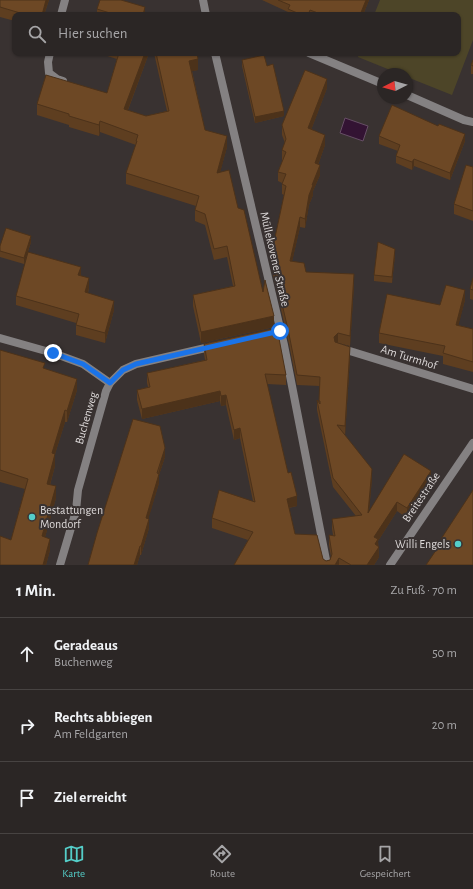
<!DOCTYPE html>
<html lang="de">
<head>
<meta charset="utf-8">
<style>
  :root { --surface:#2b2625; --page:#373232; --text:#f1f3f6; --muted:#a6a5a7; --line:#474342; --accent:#54cdc8 }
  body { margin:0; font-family:"Alegreya Sans",sans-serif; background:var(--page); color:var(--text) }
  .compass { position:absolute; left:377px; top:68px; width:36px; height:36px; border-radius:50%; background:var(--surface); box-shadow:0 1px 3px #0004; rotate:264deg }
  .stop { position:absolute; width:12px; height:12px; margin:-9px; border:3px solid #1a73e8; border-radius:50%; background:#fff }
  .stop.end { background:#1a73e8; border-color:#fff; box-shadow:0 1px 4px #0008 }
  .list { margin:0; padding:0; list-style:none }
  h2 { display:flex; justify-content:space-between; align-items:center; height:52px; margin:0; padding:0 16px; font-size:17px }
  h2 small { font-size:13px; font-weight:400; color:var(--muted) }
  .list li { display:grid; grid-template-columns:26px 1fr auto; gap:12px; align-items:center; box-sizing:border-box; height:72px; padding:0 16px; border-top:1px solid var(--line) }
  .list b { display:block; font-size:15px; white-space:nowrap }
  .list p { margin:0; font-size:13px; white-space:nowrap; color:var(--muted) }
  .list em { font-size:13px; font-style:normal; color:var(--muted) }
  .icon { flex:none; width:22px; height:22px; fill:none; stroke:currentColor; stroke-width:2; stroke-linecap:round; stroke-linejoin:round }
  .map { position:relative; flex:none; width:473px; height:565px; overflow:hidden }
  .search { position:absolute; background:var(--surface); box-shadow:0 1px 3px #0004; left:12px; right:12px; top:12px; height:44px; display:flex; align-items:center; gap:10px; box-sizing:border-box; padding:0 14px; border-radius:8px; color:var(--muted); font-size:15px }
  .sheet { height:268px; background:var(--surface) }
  nav { display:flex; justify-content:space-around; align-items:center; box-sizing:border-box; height:56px; border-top:1px solid var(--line); background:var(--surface); font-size:11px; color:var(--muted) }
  nav a { display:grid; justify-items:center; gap:2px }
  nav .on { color:var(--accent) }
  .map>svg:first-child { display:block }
</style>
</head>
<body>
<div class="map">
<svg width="473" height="565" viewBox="0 0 473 565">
  <rect width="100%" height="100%" fill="#393231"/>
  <path fill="#4d4528" d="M380,0H473V40L452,95L407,77V74H400L358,57L359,53H458V15H374Z"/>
  <path fill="#331333" stroke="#664e65" d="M345,118L368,126L363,141L340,133Z"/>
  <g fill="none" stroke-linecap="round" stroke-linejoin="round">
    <g stroke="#848182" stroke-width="8">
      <path d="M203,0L206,15"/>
      <path d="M61,15L65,0"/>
      <path d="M50,53L48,62L49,73L57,79L63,81"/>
      <path d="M215,53L284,345L327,565"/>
      <path d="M309,53L383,84"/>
      <path d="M407,95L464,120L473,122"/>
      <path d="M0,338L53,353L83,364L110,383"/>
      <path d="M340,348L473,389"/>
      <path d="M60,565L76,511L78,490L106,391L110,383L123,370L136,364L214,346"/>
      <path d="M390,565L473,443"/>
    </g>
  </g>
  <g fill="#5e3e20">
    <path d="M0,0H49L44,15H15V21L0,17Z"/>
    <path d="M262,0H369L363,15H288V12Z"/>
    <path d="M97,9L145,15H97Z"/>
    <path d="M104,53H149L128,110L146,116L167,111L154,53H197L198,70L192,71L205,130L227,147L220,172L238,208L263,292L274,327L201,343L193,306V295L233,286L227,257L214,260L205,225L195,221V210L196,206L126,184V173L136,145L100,132L99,136L69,127V125L37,115V104L107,93L117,59L104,55Z"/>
    <path d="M242,60L267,66L284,116L255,123L242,66Z"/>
    <path d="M473,60V74H471V65Z"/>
    <path d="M327,88L311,130L325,145L318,165L320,175L313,191V195L309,205L305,228L300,227L292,261L306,272L354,284L350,346L338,343L350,357L345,436L372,478L369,511L431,480L407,518L397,511L378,541L379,557L374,565H234L248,540L212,528V518L253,501L240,438L234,440L226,405L221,406L220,401L142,419L137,400V390L148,387L147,383V373L205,360L204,354V344L286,375V385L267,384L288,473L297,506L289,508L295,534L323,559L326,561L330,560L331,557L329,545V535H333L332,529V519L356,516L333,487L317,410V400L319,402L320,386L297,385L289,344L271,266V256L284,195L282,194V183L278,181V172L283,160H282V150L285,143L282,135V125Z"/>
    <path d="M379,136L465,141L450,180L414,166L412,170L396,163V156L398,151L379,144Z"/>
    <path d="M473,167V221L454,214V204Z"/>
    <path d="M31,242L24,264L0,257V246Z"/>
    <path d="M395,255L392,283L374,281V275Z"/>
    <path d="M81,276L89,288L88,293L114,310L105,343L76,335V323L16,305V296Z"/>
    <path d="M473,278V300L470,299V289Z"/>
    <path d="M465,300L458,325L473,329V372L443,364V356L379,343V333L440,305Z"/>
    <path d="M0,350L45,369L77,390L67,422H65L55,454V466L50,485L56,498L45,537L50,550L46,565H0L11,540L25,489L0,482Z"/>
    <path d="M165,457L159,475V483L148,519L149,528L141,555H140L137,565H88Z"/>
  </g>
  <g fill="#4c321a">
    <path d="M46,0H49L44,15H42Z"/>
    <path d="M366,0H369L363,15H360Z"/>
    <path d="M145,7V15H143Z"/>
    <path d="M145,53H149L124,120V109Z"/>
    <path d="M198,59V70L189,72V61Z"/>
    <path d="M327,79V88L308,138V128Z"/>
    <path d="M284,111V116L255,123V117Z"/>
    <path d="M100,121V132L99,136V125Z"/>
    <path d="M465,134V141L450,180V173Z"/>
    <path d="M325,135V145L315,173V163Z"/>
    <path d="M227,136V147L217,184V173Z"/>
    <path d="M414,159V166L412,170V162Z"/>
    <path d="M320,165V175L313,191V195L309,205L305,228V219L309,195L312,185Z"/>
    <path d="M300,217V227L290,271V261Z"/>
    <path d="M31,236V242L24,264V258Z"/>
    <path d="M395,249V255L392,283V277Z"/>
    <path d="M81,267V276L78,275Z"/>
    <path d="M354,274V284L350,346V336Z"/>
    <path d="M89,278V288L85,302V292Z"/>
    <path d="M465,290V300L456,335V325Z"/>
    <path d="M114,301V310L105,343V333Z"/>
    <path d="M274,316V327L201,343V332Z"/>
    <path d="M338,333V343L334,347V337Z"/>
    <path d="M350,347V357L345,436V426Z"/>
    <path d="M77,379V390L67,422V411Z"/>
    <path d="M220,391V401L142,419V409Z"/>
    <path d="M226,395V405L221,406V396Z"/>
    <path d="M65,410V422L55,454V466L47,495V484L52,453Z"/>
    <path d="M240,428V438L234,440V430Z"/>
    <path d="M165,448V457L159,475V483L146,527V518Z"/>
    <path d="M372,469V478L368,523V513Z"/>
    <path d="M431,471V480L407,518V508Z"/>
    <path d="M56,486V498L42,548V536Z"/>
    <path d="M297,496V506L287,508V499Z"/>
    <path d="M397,502V511L378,541L379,557L374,565H367L374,537Z"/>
    <path d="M149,519V528L141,555V546Z"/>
    <path d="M50,539V550L46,565H43Z"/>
    <path d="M140,546V555L137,565H134Z"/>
    <path d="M339,558V565H335Z"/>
  </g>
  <g fill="#6d4825" stroke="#4c321a">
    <path d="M0,0H46L42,15H27L0,7Z"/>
    <path d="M100,0H121L145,7L143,15H113V14L97,9Z"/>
    <path d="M278,0H366L360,15H323L310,10L308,15H302L288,9L290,5Z"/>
    <path d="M119,53H145L124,109L146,116L169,111L156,53H197L198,59L189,61L205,130L227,136L217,173L229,170L238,208L244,210L263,292L265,280L274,316L201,332L193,295L235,286L227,246L214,249L205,214L195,210L199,196L126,173L137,141H136L138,135L100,121L99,125L69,116V114L37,104L46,75L107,93Z"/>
    <path d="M264,55L267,66L273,64L284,111L255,117L242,60Z"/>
    <path d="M473,60V66L471,65Z"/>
    <path d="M305,70L327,79L308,128L325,135L315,163L320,165L312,185H313L309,195L305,219L300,217L290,261L304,263L306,272L354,274L350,336L338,333L334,337L335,342L350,347L345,426L337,425L372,469L368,513L404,454L431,471L407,508L397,502L374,537L378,539L375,544L379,547L367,565H351L339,558L335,565H234L253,532L212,518L219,490L255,502L240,428L234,430L226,395L221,396L220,391L142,409L137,390L150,387L147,373L207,360L204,344L277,328L286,375L265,374L288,473L291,472L297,496L287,499L295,534L317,535L323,559L326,561L330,560L332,554L329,535L335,536L332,519L362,515L333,478L317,400L320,404V401H319L320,377L297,375L289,334L271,256L286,186L282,184L286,174L278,172L286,152L282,150L286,139L282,125Z"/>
    <path d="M392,105L438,126L439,124L465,134L450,173L414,159L412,162L396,156L400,145L379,136Z"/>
    <path d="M466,165L473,167V211L454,204Z"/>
    <path d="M6,228L31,236L24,258L0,251V246Z"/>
    <path d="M378,242L395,249L392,277L374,275Z"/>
    <path d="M28,252L81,267L78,275L89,278L85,292L114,301L105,333L76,325L79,314L16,296Z"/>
    <path d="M473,278V290L470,289Z"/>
    <path d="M446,285L465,290L456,325L473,329V362L443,353L445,346L379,333L387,294L440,305Z"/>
    <path d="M0,350L45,363L43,368L77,379L67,411L65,410L52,453L55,454L47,484L56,486L42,536L50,539L43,565H0V536L11,540L28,479L0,470Z"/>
    <path d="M133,419L160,426L165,448L157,473L159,474L146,518L149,519L141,546H140L134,565H88L97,533Z"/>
    <path d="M473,490V565H426L443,540L441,539Z"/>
  </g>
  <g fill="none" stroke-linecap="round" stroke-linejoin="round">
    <path stroke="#1a73e8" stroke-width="5" d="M53,353L83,364L110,383L123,370L136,364L280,331"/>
  </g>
  <g fill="#54cdc8" stroke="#393231" stroke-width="1.5">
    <circle cx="32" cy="517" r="4"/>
    <circle cx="458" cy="544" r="4"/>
  </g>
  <g text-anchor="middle" stroke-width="4" stroke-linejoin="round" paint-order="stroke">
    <g font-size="12" fill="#ddd9d9" stroke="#393231">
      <text transform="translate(275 259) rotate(77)" y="4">Müllekovener Straße</text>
      <text transform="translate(409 357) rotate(17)" y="4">Am Turmhof</text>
      <text transform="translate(86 418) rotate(-74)" y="4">Buchenweg</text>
      <text transform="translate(421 497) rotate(-56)" y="4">Breitestraße</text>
    </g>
    <g font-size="12" fill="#ddd9d9" stroke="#393231" text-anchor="start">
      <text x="40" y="514">Bestattungen<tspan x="40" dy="14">Mondorf</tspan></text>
      <text x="450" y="548" text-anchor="end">Willi Engels</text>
    </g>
  </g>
</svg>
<svg class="compass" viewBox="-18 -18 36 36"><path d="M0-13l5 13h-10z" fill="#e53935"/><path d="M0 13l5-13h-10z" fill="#a6a5a7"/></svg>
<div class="stop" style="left:280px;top:331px"></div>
<div class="stop end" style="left:53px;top:353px"></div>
<div class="search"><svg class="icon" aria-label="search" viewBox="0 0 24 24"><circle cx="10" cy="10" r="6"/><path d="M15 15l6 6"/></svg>Hier suchen</div>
</div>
<section class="sheet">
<h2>1 Min.<small>Zu Fuß · 70 m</small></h2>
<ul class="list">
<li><svg class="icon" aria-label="ahead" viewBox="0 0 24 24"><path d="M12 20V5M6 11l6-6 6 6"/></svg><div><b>Geradeaus</b><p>Buchenweg</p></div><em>50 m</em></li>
<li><svg class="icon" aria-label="right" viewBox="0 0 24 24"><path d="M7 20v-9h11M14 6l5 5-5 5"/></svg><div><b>Rechts abbiegen</b><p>Am Feldgarten</p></div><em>20 m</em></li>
<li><svg class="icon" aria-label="arrive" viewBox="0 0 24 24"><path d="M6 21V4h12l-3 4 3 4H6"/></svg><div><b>Ziel erreicht</b></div></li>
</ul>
</section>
<nav>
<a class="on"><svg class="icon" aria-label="map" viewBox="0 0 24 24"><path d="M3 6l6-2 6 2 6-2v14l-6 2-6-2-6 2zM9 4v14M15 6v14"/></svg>Karte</a>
<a><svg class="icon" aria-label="directions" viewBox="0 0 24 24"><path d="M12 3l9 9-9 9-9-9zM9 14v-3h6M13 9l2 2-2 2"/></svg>Route</a>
<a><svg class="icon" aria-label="saved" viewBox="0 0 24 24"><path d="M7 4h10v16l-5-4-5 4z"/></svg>Gespeichert</a>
</nav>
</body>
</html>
